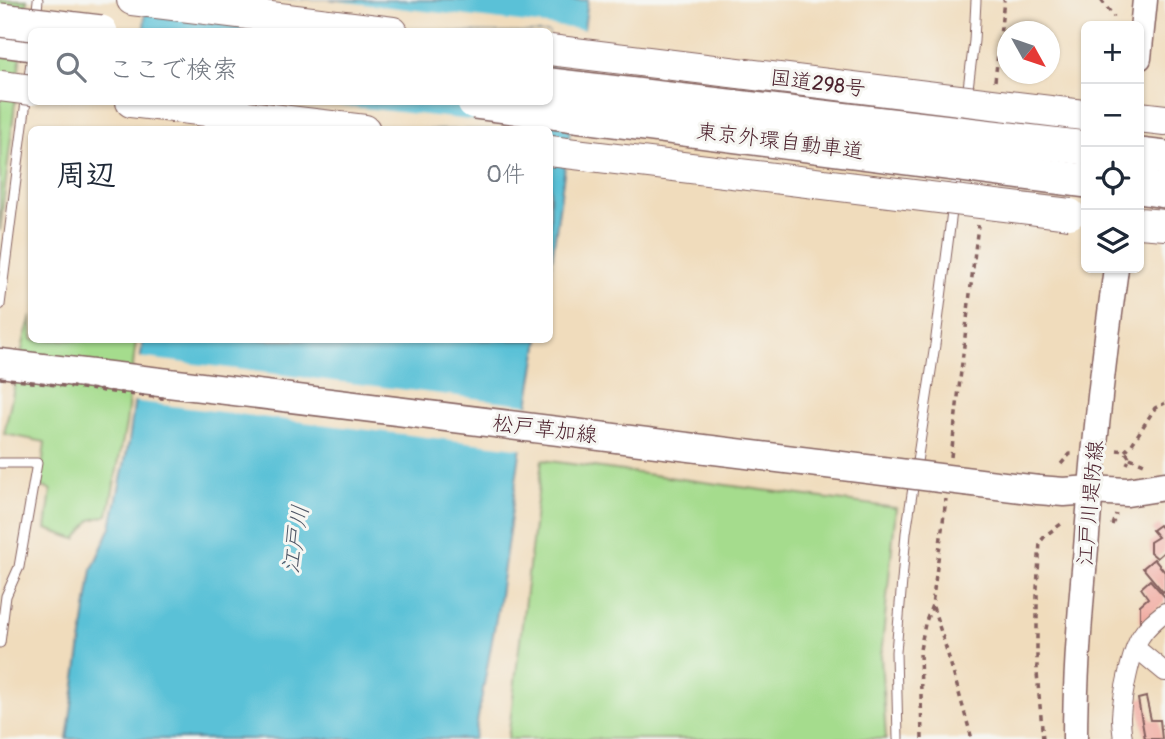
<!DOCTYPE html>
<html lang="ja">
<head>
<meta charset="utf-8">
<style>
  :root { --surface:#fff; --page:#f6f6f7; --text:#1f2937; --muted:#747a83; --line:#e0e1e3 }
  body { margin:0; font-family:Pangolin,"Klee One",sans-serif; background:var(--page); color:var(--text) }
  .controls { position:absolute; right:21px; top:21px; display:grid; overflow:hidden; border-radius:10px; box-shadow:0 2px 5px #0004 }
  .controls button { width:63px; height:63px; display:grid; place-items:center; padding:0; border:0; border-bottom:2px solid var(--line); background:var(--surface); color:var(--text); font:35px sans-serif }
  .compass { position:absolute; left:997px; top:21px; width:63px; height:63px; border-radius:50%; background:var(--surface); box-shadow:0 2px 5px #0004; rotate:130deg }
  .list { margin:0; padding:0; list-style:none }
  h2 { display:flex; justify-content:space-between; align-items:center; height:91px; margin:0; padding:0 28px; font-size:30px }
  h2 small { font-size:23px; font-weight:400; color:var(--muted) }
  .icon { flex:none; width:38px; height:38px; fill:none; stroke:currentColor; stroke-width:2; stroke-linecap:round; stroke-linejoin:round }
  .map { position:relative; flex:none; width:1165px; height:739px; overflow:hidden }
  .search { position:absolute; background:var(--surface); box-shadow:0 2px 5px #0004; left:28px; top:28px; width:525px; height:77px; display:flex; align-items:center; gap:18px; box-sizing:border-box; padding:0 24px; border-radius:10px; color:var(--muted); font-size:26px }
  .panel { position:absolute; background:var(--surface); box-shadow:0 2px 5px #0004; left:28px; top:126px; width:525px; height:217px; border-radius:10px }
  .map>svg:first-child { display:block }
</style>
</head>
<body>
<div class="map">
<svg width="1165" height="739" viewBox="0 0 1165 739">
  <rect width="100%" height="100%" fill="#f6f6f2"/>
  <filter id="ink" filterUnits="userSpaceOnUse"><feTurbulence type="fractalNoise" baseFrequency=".0143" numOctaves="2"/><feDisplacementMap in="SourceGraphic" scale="14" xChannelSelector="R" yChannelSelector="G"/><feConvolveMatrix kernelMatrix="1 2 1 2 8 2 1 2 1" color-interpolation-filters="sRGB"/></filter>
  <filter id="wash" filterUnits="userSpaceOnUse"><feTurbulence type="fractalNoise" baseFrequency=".00686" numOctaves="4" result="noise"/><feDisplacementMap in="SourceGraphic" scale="28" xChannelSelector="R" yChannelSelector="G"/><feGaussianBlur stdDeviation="1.57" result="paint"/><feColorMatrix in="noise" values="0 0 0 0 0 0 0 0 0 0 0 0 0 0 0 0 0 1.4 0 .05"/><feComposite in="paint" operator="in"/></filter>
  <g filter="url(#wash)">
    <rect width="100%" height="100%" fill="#f0dcbc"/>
    <g fill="#a5dc8d" stroke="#787e5c" stroke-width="2">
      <path d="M0,0H27L0,231Z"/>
      <path d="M31,316L32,340H136L126,424L108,515L91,520L76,539L46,529L51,490L40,486L45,442L4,434L25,336Z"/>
      <path d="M542,460L896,508L881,657L886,739H508Z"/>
    </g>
    <g fill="#5ac1d7" stroke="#527081" stroke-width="2">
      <path d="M146,0H588L550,274V130H137L139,102H550V32L144,31Z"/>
      <path d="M143,340H539L520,453L499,602L474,739H67L92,569L111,527L129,442Z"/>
    </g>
    <g fill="#f0dcbc">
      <path d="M143,0H329L588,30L583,70L550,66V32L269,31Z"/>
      <path d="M135,102H310L548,129L139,130L133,129Z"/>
      <path d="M137,357L532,405L525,449L131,401Z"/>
    </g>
    <g id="blocks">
      <g fill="#f1a99f">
        <path d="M1159,525L1165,532V551L1157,558L1150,552V542L1158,537L1152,530Z"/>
        <path d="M1154,559L1165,572V590L1163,592L1143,568Z"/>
        <path d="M1150,580L1165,597V602L1140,623V605L1148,598L1141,588Z"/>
        <path d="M1146,697L1151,720H1160L1162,739H1145L1138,699Z"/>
      </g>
    </g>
  </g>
  <g filter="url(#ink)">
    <use href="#blocks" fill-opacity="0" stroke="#84615e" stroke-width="2"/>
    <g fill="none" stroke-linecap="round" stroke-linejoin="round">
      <defs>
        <g id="service">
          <path d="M36,19L38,0"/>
          <path d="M967,96L974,41L976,0"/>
          <path d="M0,305L32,54"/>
          <path d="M0,463H37L19,567L6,596L0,643"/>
          <path d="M898,739L896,652L906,533L935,345L957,172"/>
        </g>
        <g id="minor">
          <path d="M1136,648L1165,672"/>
          <path d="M1123,739C1122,732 1121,724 1121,717C1122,697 1131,651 1141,636C1147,626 1156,619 1165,612"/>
        </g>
        <g id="secondary">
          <path d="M1139,58L1145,0"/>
          <path d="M1075,739C1075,675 1080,611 1086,548C1093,454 1103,361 1116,268"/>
        </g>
        <g id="primary">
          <path d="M0,363L185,385"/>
          <path d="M1038,490L1064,492L1090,490L1127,492L1165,486"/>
        </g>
        <g id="trunk">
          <path d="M132,0L393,32"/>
          <path d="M131,102L365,130"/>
          <path d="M1139,117L1165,120"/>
          <path d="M1139,223L1165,225"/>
        </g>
        <g id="motorway">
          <path d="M0,40L32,44"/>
          <path d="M1139,155L1165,158"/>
          <path d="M1139,187L1165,191"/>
        </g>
      </defs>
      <use href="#service" stroke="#84615e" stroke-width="11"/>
      <use href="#minor" stroke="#84615e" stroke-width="20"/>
      <use href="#secondary" stroke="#84615e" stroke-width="27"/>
      <use href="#primary" stroke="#84615e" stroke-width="31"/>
      <use href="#trunk" stroke="#84615e" stroke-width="32"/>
      <use href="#motorway" stroke="#84615e" stroke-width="36"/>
      <g stroke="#84615e" stroke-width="3.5" stroke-dasharray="5 5" stroke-linecap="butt">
        <path d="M1101,0L1114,17"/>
        <path d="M995,81L1004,0"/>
        <path d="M1117,450L1125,451L1130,458L1127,464"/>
        <path d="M1125,451L1132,444L1155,408L1165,403"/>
        <path d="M951,457L978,225"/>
        <path d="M1130,458L1144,464"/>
        <path d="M1061,464L1070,454H1073"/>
        <path d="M1112,525L1116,514"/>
        <path d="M933,607L947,651L972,739"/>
        <path d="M922,739L920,650L925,624L932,605L946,499"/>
        <path d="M1043,739L1037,673V588L1040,542L1046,535L1061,524"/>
      </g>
      <use href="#service" stroke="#fff" stroke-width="9"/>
      <use href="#minor" stroke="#fff" stroke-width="18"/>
      <use href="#secondary" stroke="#fff" stroke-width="24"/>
      <use href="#primary" stroke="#fff" stroke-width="28"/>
      <use href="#trunk" stroke="#fff" stroke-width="30"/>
      <use href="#motorway" stroke="#fff" stroke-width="33"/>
      <defs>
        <path id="primary-bridge" d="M185,385L1038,490"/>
        <g id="trunk-bridge">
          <path d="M550,50L1083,115"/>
          <path d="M0,86L32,90"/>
          <path d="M550,151L1070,214"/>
        </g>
        <g id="motorway-bridge">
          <path d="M0,20L101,32"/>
          <path d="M550,85L1086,148"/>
          <path d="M474,102L1086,181"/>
        </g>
      </defs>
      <use href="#primary-bridge" stroke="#84615e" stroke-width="31" stroke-linecap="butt"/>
      <use href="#trunk-bridge" stroke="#84615e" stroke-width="32" stroke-linecap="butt"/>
      <use href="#motorway-bridge" stroke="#84615e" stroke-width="36" stroke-linecap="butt"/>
      <path stroke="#84615e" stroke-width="3.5" stroke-dasharray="5 5" stroke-linecap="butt" d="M0,378L169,399"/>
      <use href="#primary-bridge" stroke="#fff" stroke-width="28"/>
      <use href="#trunk-bridge" stroke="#fff" stroke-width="30"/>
      <use href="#motorway-bridge" stroke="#fff" stroke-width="33"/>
    </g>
  </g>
  <g text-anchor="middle" stroke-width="6" stroke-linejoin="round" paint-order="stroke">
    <g font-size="21" fill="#4a1f2b" stroke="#f6f6f2">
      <text transform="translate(818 83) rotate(7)" y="7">国道298号</text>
      <text transform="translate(780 141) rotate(7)" y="7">東京外環自動車道</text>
      <text transform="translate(545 429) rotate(7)" y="7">松戸草加線</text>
      <text transform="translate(1090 503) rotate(-85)" y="7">江戸川堤防線</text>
    </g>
    <g font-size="23" font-style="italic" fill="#505867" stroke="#f6f6f2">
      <text transform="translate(295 539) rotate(-81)" y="8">江戸川</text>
    </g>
  </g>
</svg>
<div class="controls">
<button>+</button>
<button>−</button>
<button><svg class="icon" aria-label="locate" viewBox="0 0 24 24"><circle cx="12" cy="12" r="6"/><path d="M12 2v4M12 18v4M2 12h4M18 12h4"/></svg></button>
<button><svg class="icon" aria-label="layers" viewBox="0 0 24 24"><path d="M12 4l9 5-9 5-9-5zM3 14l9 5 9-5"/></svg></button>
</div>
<svg class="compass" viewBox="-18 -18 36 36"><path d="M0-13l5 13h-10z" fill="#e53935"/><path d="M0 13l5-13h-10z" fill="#747a83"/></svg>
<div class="search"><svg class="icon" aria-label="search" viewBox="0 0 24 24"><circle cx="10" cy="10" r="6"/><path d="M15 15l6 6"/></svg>ここで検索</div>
<section class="panel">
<h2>周辺<small>0件</small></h2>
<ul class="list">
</ul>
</section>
</div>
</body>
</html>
